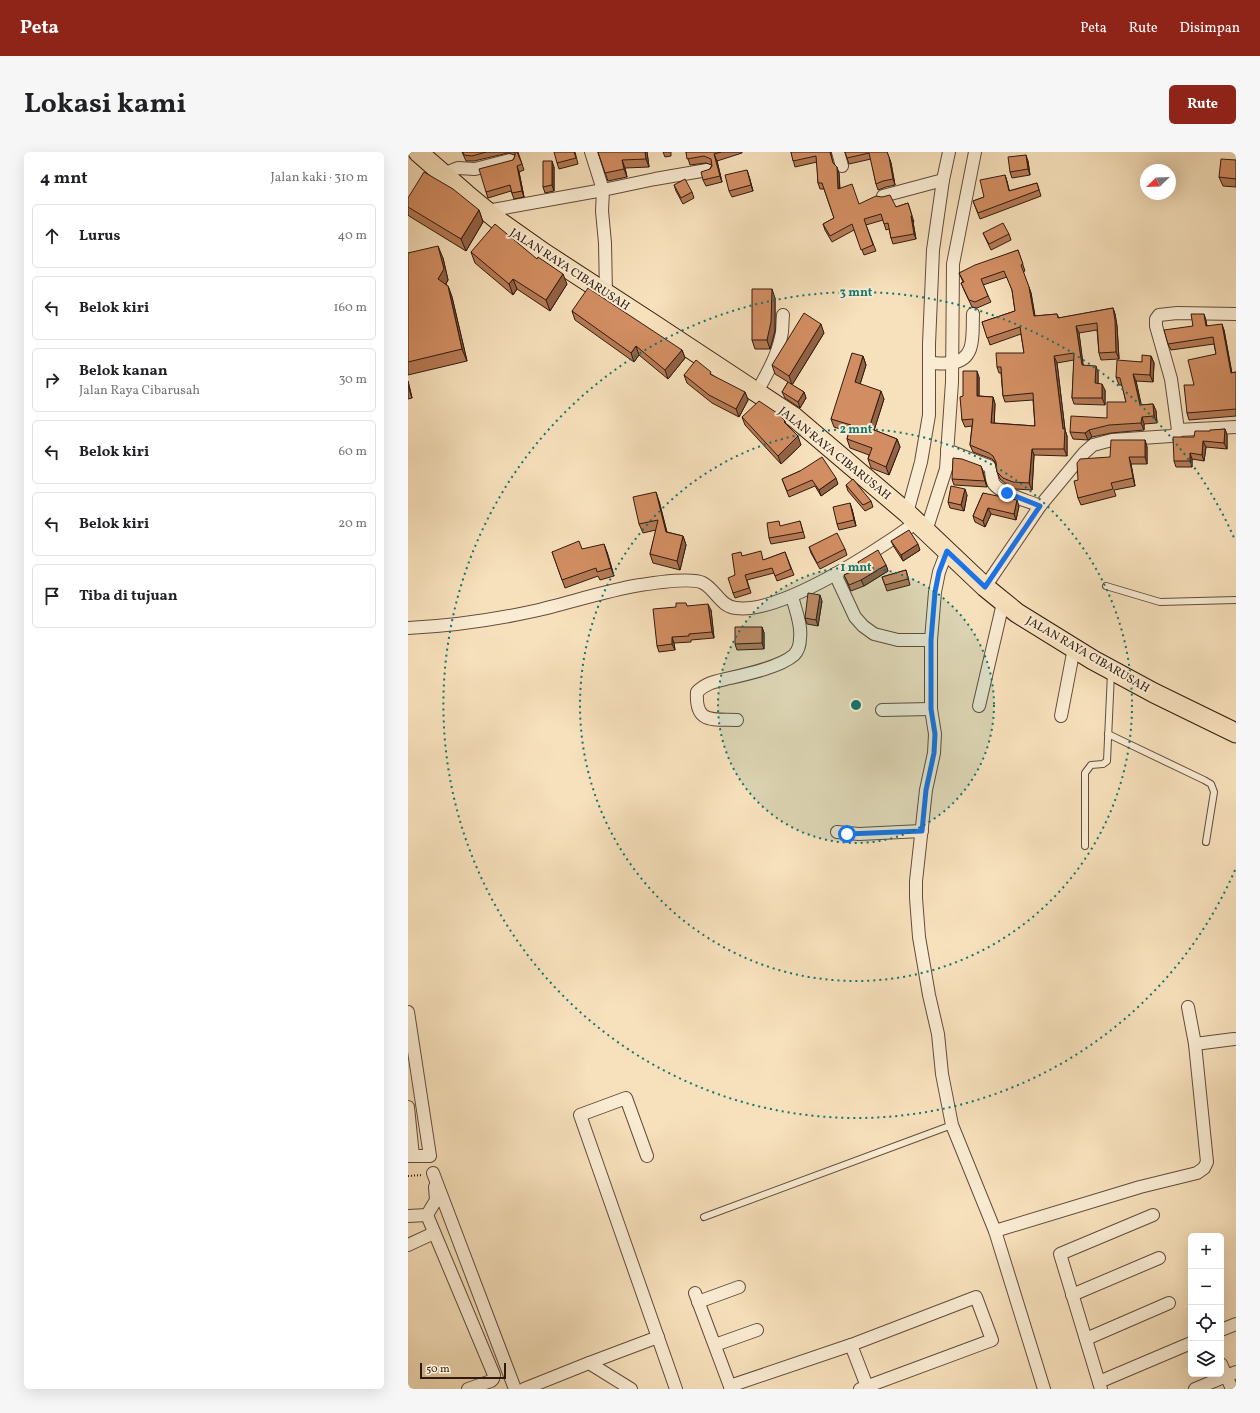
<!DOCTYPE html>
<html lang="id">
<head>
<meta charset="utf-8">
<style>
  :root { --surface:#fff; --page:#f6f6f6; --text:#202124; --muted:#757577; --line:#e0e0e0; --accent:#8f2418 }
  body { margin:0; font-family:Vollkorn,serif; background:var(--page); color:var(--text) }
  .controls { position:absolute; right:12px; bottom:12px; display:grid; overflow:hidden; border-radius:6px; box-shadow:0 4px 16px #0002 }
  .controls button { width:36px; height:36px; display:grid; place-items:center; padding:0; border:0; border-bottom:1px solid var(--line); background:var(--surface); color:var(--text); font:20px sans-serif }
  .compass { position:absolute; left:732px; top:12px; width:36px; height:36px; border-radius:50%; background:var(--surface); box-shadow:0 4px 16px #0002; rotate:247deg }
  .scale { position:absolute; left:12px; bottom:10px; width:86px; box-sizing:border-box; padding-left:4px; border:2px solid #311a10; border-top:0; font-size:11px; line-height:14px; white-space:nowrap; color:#311a10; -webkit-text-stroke:3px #faecd3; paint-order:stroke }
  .stop { position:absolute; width:12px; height:12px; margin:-9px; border:3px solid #1a73e8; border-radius:50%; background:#fff }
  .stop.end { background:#1a73e8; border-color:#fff; box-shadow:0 1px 4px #0008 }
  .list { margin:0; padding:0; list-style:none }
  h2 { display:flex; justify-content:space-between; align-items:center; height:52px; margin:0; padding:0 16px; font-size:17px }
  h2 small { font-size:13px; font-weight:400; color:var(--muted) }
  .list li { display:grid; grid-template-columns:26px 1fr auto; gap:12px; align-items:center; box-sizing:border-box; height:64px; margin:0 8px 8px; padding:0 8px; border:1px solid var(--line); border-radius:6px }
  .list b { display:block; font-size:15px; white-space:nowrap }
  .list p { margin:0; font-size:13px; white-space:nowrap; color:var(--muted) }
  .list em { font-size:13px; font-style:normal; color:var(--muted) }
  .icon { flex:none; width:22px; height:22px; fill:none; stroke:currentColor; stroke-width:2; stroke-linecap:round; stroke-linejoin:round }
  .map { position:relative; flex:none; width:828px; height:1237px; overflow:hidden; border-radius:6px }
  header { display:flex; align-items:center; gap:24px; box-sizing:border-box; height:56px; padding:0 20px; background:var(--accent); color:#fff }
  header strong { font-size:19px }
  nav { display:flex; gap:22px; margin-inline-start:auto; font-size:14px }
  .intro { display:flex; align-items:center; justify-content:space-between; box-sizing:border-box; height:96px; padding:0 24px }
  h1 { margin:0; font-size:28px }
  .button { padding:10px 18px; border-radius:6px; background:var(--accent); color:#fff; font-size:14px; font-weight:700 }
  main { display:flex; gap:24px; padding:0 24px }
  aside { flex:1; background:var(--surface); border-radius:6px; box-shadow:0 4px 16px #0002 }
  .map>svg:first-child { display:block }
</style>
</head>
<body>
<header>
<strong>Peta</strong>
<nav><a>Peta</a><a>Rute</a><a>Disimpan</a></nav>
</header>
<div class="intro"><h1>Lokasi kami</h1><a class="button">Rute</a></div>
<main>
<aside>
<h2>4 mnt<small>Jalan kaki · 310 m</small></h2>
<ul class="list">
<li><svg class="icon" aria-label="ahead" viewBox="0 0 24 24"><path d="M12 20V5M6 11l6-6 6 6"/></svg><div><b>Lurus</b></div><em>40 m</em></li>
<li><svg class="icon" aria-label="left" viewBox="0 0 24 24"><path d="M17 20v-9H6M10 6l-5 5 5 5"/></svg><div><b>Belok kiri</b></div><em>160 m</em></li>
<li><svg class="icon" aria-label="right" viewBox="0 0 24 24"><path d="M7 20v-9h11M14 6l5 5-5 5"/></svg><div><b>Belok kanan</b><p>Jalan Raya Cibarusah</p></div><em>30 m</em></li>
<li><svg class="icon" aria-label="left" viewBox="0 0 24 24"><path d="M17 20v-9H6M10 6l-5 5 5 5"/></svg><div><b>Belok kiri</b></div><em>60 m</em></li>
<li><svg class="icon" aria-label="left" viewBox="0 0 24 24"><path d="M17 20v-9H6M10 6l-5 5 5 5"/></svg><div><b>Belok kiri</b></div><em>20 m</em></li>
<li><svg class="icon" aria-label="arrive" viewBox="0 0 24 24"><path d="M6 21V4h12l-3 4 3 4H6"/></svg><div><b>Tiba di tujuan</b></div></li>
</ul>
</aside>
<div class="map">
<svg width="828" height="1237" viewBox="0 0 828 1237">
  <rect width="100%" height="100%" fill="#f7e1bc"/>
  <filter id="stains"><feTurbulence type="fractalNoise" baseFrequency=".005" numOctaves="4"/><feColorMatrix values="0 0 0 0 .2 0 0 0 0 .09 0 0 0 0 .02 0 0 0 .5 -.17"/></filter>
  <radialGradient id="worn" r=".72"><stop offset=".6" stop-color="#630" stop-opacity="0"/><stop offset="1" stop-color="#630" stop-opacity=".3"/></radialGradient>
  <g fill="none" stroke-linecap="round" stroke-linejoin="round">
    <defs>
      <g id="service">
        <path d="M698,434L752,450L828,448"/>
        <path d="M700,582L796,628L803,632L806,640L798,690"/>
        <path d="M677,694V621L683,613L695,612L699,609L703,521"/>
        <path d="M296,1065L544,973"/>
      </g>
      <g id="minor">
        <path d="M430,0L434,14"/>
        <path d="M35,22L50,16L67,17L102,8"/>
        <path d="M475,44L535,28"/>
        <path d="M79,59L195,38L183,0"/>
        <path d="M198,141L197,91L194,59L195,38L247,27L299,18"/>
        <path d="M521,211C528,211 536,212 543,211C569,208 564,181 565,162"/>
        <path d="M349,240C358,223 369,205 373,185C375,178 374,171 375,163"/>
        <path d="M770,278L828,275"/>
        <path d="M539,298L581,314C585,320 582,326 586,332C592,341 620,349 632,354"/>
        <path d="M499,361L513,310L521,263V192L525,98L535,28L541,0"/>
        <path d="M518,379L538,317L544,230L545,112L567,0"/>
        <path d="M539,399L531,420L527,440L523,488V557L527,582L526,601L518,638L508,729V746L511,785L521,843L530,882L534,922L544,973L587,1079L636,1237"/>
        <path d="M427,422L447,465L455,474L466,482L490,488H523"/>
        <path d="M577,435L632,354L676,301L685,293L704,288L763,284L768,282L770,278L763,227L748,174V167L751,163L769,161L828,162"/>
        <path d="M0,476C42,474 85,468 126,459C161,451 196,439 232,433C246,431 284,425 295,431C307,437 313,455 328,456C374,462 471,397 509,370"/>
        <path d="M571,554L595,451"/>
        <path d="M474,558L523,557"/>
        <path d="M653,564L666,496"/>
        <path d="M329,568C304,567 287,572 289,540C299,530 310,529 322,526C340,522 372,515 386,503C390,499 392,492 392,486C394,473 387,457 384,444"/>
        <path d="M429,680L451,682L514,679"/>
        <path d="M0,860L22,1004H0"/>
        <path d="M787,892L826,887"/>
        <path d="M0,955L5,1004"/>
        <path d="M239,1004L218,946L172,963L268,1237"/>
        <path d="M25,1021L107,1237"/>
        <path d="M19,1063L86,1223L85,1227L83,1229L60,1237"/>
        <path d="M0,1064L19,1063L28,1048L27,1035"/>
        <path d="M587,1079L732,1035L789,1021L796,1016L799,1010L787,892L780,855"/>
        <path d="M0,1093L26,1081"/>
        <path d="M287,1141L323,1237"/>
        <path d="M664,1143L751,1106"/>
        <path d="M290,1150L331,1135"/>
        <path d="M813,1178L828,1172"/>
        <path d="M678,1187L761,1151"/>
        <path d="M307,1193L349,1178"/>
        <path d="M443,1193L568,1145L584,1188L452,1237"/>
        <path d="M181,1211L250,1185"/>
        <path d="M813,1212L824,1237"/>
        <path d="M691,1230L783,1191"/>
        <path d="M322,1234L443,1193L460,1237"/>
        <path d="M116,1237L181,1211L223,1237"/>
        <path d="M693,1237L652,1102L745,1063"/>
        <path d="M787,1237L828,1220"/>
      </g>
      <path id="primary" d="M10,0L58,42L92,70L136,101L245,172L386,265L499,361L577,435L609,461L685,508L746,541L828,581"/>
    </defs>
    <use href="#service" stroke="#624c3b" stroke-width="8"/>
    <use href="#minor" stroke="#624c3b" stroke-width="14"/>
    <use href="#primary" stroke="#311a10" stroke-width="21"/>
    <path stroke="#311a10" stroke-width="2" stroke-dasharray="1 2" stroke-linecap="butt" d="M0,1024L15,1023"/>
    <use href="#service" stroke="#faecd3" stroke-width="6"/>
    <use href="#minor" stroke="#faecd3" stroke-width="12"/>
    <use href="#primary" stroke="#f7e1bc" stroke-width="19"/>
  </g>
  <g fill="#b57a54" stroke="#311a10">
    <path d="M54,0H110L116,18L111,20L116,45L106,47L103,39L80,46L78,40L105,8L107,4V3L100,1L66,9H58Z"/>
    <path d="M167,0L170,12L151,17L149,11Z"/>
    <path d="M190,0H239L241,15L217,16L219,25L200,29Z"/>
    <path d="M255,0H263V4L257,5Z"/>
    <path d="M278,0H334V1L309,9L314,30L298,34L295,28L304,13L298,11L282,13Z"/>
    <path d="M383,0H423V2L425,11L431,21L432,37L451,52L488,55L500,51L506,70H505L508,87L485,92L483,86L481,77L478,78L475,68L458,73L468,99L456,103L446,78L424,90L417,78L415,72L426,66L416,37H412L410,31L409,10L387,15Z"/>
    <path d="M437,0H479L483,11L487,33L478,35L470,38L468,32L463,7L441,12Z"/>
    <path d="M828,8V35L815,34L811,25Z"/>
    <path d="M620,9L622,23L604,26L602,20Z"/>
    <path d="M146,15V39L137,41L135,35Z"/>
    <path d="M597,23L601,39L629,31L633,44L572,67L565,49L576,45Z"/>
    <path d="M341,24L345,39L324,45L321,39Z"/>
    <path d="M266,33L284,40L286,46L275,52L268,39Z"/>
    <path d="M0,46L71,58L75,70L58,99L1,64L0,63Z"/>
    <path d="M575,81L601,82L603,88L583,98Z"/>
    <path d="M610,98L617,119L615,120L623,141L627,164L649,162L651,166L705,156L707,162L709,174L711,207L693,208L691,201L689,178L671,181L675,213L690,220V231L697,238V253L666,252L664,246L666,208L649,211L657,278L659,284V304L626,303L624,338L607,337L598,332L592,327L589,320L587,310L584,307L565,300L562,293L564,274L557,275L554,268L555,244L571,225V244L585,245L587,252L586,271L627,274L625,248L597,250L595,244L593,221H591L589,215L616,201L613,182L582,193L574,170L607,159L604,138L599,125L575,133L583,150L569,156L564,155L556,138L553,131L555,130L551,121Z"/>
    <path d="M63,100L159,132L142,159L109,137L105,143L67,111Z"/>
    <path d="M0,101L35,106L40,128L38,132L40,134L44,145L59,209L0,223Z"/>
    <path d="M367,146V179L362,197H347L344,188Z"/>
    <path d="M164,159L274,198L277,206L260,227L231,203L226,210L167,168Z"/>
    <path d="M796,162L798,169L799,174L816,178L824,221L828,220V264L781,268L779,261L786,233L808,202L806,192L763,198L760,192L785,174Z"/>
    <path d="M416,181L384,233L396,240L398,246L392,256L377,246L374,240L380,230L367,222L364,213Z"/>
    <path d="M455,204L458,213L452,232L476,247L466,278L489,287L492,295L481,323L463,316L460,307L461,303L442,296L439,287L441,280L426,275L423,267Z"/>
    <path d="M743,204L746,211L745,230L728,229L733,253L745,252L748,259L749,271L736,272V278L703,281L684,285L680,288L665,287L662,280L699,266L718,250L714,233H711L708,225Z"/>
    <path d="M276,223L337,240L340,248L331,265L304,251L279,231Z"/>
    <path d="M0,229L4,246L0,247Z"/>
    <path d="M334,265L377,269L378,272L393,293L373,312L337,273Z"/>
    <path d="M817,277L819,283V297L798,295L796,309L784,307V315H768L766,309L786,285L802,279Z"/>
    <path d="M737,288L739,295V312H723L727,334L706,338L708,344L673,353L670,346V328L702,305Z"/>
    <path d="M573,314L575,320L579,335L546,333L544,327Z"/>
    <path d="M392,319L430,332L413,344L407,334L381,345L374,327Z"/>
    <path d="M438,333L463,349L465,355L457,359L440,339Z"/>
    <path d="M575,341L611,354L608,368L583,362L577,375L567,370L565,364Z"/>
    <path d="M559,343L556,359L542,356L540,350Z"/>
    <path d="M251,349L259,380L275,384L278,393L272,418L245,411L242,402L248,378L235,381L231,372Z"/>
    <path d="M444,357L448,374L431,378L429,372Z"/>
    <path d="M392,369L397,386L363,392L361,386Z"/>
    <path d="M483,389L512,398L495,409L486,395Z"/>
    <path d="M401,395L437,397L439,403L412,417L403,401Z"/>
    <path d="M174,397L199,400L206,424L192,428L190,424L157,436L144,400Z"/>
    <path d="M377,400L386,423L369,429L366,421L339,428L343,441L327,446L325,441L327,423L334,404L356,408Z"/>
    <path d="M450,410L478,413L480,419L456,434L443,439L436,423L453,416Z"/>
    <path d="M498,418L502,433L479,439L474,425Z"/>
    <path d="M414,449L410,474L399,472L397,466Z"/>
    <path d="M279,454L303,458L306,486L283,488V490L266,491L267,498L251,500L249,494Z"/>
    <path d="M354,475L356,481V497L329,498L327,492Z"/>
  </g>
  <g fill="#936345" stroke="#311a10">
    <path d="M237,0H239L241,15L238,7Z"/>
    <path d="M306,2L309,9L314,30L312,24Z"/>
    <path d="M618,3L620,9L622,23L620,17Z"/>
    <path d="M481,5L483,11L487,33L485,27Z"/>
    <path d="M214,8L217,16L219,25L216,17Z"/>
    <path d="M144,9L146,15V39L144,33Z"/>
    <path d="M109,14L111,20L116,45L114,39Z"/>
    <path d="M429,15L431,21L432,43L430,37Z"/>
    <path d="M339,18L341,24L345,39L343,33Z"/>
    <path d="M597,23L599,29L603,45L601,39Z"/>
    <path d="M71,58L75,70L58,99L53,87Z"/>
    <path d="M503,64L505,70L508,87L506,82Z"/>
    <path d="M30,94L35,106L40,128L34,138L30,127Z"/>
    <path d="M155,122L159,132L142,159L138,148Z"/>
    <path d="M105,127L109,137L105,143L101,132Z"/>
    <path d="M40,134L44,145L59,209L54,197Z"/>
    <path d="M621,135L623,141L628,170L626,164Z"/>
    <path d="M364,137L367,146V179L362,197L359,188Z"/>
    <path d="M705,156L707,162L709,174L711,207L708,200Z"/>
    <path d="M796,162L798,169L800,181L798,174Z"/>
    <path d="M413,172L416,181L384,233L381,224Z"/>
    <path d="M814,172L816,178L825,228L823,221Z"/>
    <path d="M668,174L671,181L676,220L674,213Z"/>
    <path d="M228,194L231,203L226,210L223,201Z"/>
    <path d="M274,198L277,206L260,227L257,218Z"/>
    <path d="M455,204L458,213L450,239L447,230Z"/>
    <path d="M646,204L649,211L657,278L659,284V304L656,297L655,277Z"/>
    <path d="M743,204L746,211L745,230L742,223Z"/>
    <path d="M688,214L690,220V238L687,231Z"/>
    <path d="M569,219L571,225V251L569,244Z"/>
    <path d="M725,222L728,229L735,260L732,253Z"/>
    <path d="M0,229L4,246L0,234Z"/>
    <path d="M694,232L697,238V253L694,246Z"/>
    <path d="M473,239L476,247L464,285L461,276Z"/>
    <path d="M337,240L340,248L331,265L328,257Z"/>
    <path d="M396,240L398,246L392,256L390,250Z"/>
    <path d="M585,245L587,252L586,277L583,271Z"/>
    <path d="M745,252L748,259L749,271L746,264Z"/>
    <path d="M734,265L736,272V278L733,271Z"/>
    <path d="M817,277L819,283V297L816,291Z"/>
    <path d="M681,278L684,285L680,288L677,281Z"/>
    <path d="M390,284L393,293L373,312L370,304Z"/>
    <path d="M489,287L492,295L481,323L478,315Z"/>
    <path d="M737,288L739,295V312L737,305Z"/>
    <path d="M795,289L798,295L796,309L794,303Z"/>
    <path d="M624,297L626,303L624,338L621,331Z"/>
    <path d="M782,301L784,307V315L782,309Z"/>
    <path d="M721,305L723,312L727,334L725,326Z"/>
    <path d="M573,314L575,320L579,335L577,329Z"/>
    <path d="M428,326L430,332L413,344L411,338Z"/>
    <path d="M557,337L559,343L556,359L553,353Z"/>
    <path d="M248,340L251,349L261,389L258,380Z"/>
    <path d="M609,348L611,354L608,368L606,362Z"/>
    <path d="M442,351L444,357L448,374L446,368Z"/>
    <path d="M580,356L583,362L577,375L575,369Z"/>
    <path d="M275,384L278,393L272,418L269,409Z"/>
    <path d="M196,392L199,400L206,424L203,416Z"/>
    <path d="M510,392L512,398L495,409L493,403Z"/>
    <path d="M478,413L480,419L456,434L453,428Z"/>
    <path d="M412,443L414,449L410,474L408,468Z"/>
    <path d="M300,452L303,458L306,486L304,480Z"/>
    <path d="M354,475L356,481V497L354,491Z"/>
    <path d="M264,485L266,491L267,498L264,492Z"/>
  </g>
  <g fill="#d28e62" stroke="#311a10">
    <path d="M55,0H78L64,4L56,3Z"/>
    <path d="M107,0H109L114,12L109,14L114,39L104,41L102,33L78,40L71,17L105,8L107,4Z"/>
    <path d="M146,0H166L168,6L149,11Z"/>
    <path d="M190,0H237L238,7L214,8L216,17L197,21Z"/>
    <path d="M278,0H313L306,2L312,24L295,28L293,20L302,17L304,14L303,7L296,4L279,7Z"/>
    <path d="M383,0H422L425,11L429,15L430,37L444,32L451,52L468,44L474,45L482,43L488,55L500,51L504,64H503L506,82L483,86L480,71L476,72L473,62L456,67L465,93L453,98L444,72L422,84L415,72L426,66L414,31H410L408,4L385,9Z"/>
    <path d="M437,0H479L481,5L485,27L475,29L468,32L461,1L439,6Z"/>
    <path d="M618,3L620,17L602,20L600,5Z"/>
    <path d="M813,7L828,8V27L811,25Z"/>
    <path d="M135,9H144V33L135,35Z"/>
    <path d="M339,18L343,33L321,39L317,23Z"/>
    <path d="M16,20L45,37L71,58L53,87L0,55V46Z"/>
    <path d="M597,23L601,39L629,31L631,38L570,61L565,49L576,45L572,28Z"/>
    <path d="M277,27L284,40L273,46L266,33Z"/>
    <path d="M595,71L601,82L581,92L575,81Z"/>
    <path d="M87,72L129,107L130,105L155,122L138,148L105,127L101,132L63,100Z"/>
    <path d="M30,94L36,117L30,127L40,134L54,197L0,210V101Z"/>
    <path d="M610,98L615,112L613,113L621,135L626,164L649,162L650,166L705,156L707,168L708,200L691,201L689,171L668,174L674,213L688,214L687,231L694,232V246H664L666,201L646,204L655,277H657L656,297H624L621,331L605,330L595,326L589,320L588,310L585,304L581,301L562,293L565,267L554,268L552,245L555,244V219H569V244L585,245L583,271L627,274L625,241L595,244L593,215H589L588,201H616L612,175L579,186L574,170L607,159L604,138L596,119L573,127L580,144L567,150L561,148L553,131L556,130L551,121L567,113Z"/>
    <path d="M180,136L274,198L257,218L228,194L223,201L164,159Z"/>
    <path d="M344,137H364L363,170L359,188H344Z"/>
    <path d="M396,161L413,172L381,224L364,213Z"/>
    <path d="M783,162H796L798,174L814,172L823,221L828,220V257L779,261L776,233H786L780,208L808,202L805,185L760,192L756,178L785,174Z"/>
    <path d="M444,201L455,204L447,230L473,239L461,276L489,287L478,315L460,307L464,296L439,287L443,273L423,267Z"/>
    <path d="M734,203L743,204L742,223L725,222L732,253L745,252L746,264L734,265L733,271L701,273L681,278L677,281L662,280L663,264L699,266V250H718L712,226L708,225L709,208L734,210Z"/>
    <path d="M288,208L303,220L302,222L337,240L328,257L301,243L276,223Z"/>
    <path d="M380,230L396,240L390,250L374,240Z"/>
    <path d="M351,249L369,261L377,269L376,270L390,284L370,304L334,265Z"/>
    <path d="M817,277L816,291L795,289L794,303L782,301V309H766L765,285H786L787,279H802V278Z"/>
    <path d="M703,288H737V305H721L725,326L703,331L705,337L670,346L666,329L670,328L669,311L672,307L702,305Z"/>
    <path d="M414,305L428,326L411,338L404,328L379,339L374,327L392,319Z"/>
    <path d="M545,306L554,307L573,314L577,329L544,327Z"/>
    <path d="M445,327L463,349L455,353L438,333Z"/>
    <path d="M543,334L557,337L553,353L540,350Z"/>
    <path d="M248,340L258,380L275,384L269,409L242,402L250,368L231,372L225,345Z"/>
    <path d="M575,341L609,348L606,362L580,356L575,369L565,364Z"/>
    <path d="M442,351L446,368L429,372L425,355Z"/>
    <path d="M371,369L372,374L392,369L395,380L361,386L359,371Z"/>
    <path d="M501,378L510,392L493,403L483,389Z"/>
    <path d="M429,381L437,397L409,411L401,395Z"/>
    <path d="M171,389L174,397L196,392L203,416L189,420L188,416L154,428L144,400Z"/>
    <path d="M470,398L478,413L453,428L441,433L436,423L453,416L450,410Z"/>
    <path d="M353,399L355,408L377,400L383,417L367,424L364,416L337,423L341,436L325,441L320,426L327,423L324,402L333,400L334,404Z"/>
    <path d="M498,418L500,427L477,433L474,425Z"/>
    <path d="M400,441L412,443L408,468L397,466Z"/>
    <path d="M268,451H278L279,454L300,452L304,480L281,482V484L264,485V492L249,494L245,457L268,455Z"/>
    <path d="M327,475H354V491L327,492Z"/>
  </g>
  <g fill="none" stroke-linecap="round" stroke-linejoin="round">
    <path stroke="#1a73e8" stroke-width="5" d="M439,682L514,679L518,638L526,601L527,582L523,557V488L527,440L531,420L539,399L577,435L632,354L599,341"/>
  </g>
  <circle cx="448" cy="553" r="138" fill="#0f766e" fill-opacity=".12"/>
  <g fill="none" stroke="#0f766e" stroke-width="2" stroke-dasharray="2 4">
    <circle cx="448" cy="553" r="138"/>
    <circle cx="448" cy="553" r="276"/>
    <path d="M827 718A413 413 0 1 1 827 388"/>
  </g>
  <g text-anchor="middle" stroke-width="4" stroke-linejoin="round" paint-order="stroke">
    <g font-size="12" fill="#311a10" stroke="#faecd3">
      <text transform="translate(162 117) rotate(33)" y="4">JALAN RAYA CIBARUSAH</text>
      <text transform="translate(427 301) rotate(39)" y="4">JALAN RAYA CIBARUSAH</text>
      <text transform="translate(680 502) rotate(30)" y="4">JALAN RAYA CIBARUSAH</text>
    </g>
  </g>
  <circle cx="448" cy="553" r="6" fill="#0f766e" stroke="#faecd3" stroke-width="2"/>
  <g font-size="12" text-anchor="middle" font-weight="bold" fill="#0f766e" stroke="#faecd3" stroke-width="4" stroke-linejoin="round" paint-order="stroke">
    <text x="448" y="144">3 mnt</text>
    <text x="448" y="281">2 mnt</text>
    <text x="448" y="419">1 mnt</text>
  </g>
  <rect width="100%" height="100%" filter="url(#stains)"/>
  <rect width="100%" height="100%" fill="url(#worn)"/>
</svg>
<div class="controls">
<button>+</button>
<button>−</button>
<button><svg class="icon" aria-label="locate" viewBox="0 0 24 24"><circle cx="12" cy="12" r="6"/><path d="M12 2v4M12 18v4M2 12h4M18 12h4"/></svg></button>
<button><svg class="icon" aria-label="layers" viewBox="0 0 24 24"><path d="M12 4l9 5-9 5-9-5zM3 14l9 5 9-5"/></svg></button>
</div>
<svg class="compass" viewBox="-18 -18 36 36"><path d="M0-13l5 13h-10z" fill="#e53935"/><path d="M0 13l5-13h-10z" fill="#757577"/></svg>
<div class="scale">50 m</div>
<div class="stop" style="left:439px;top:682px"></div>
<div class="stop end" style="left:599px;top:341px"></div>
</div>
</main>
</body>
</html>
